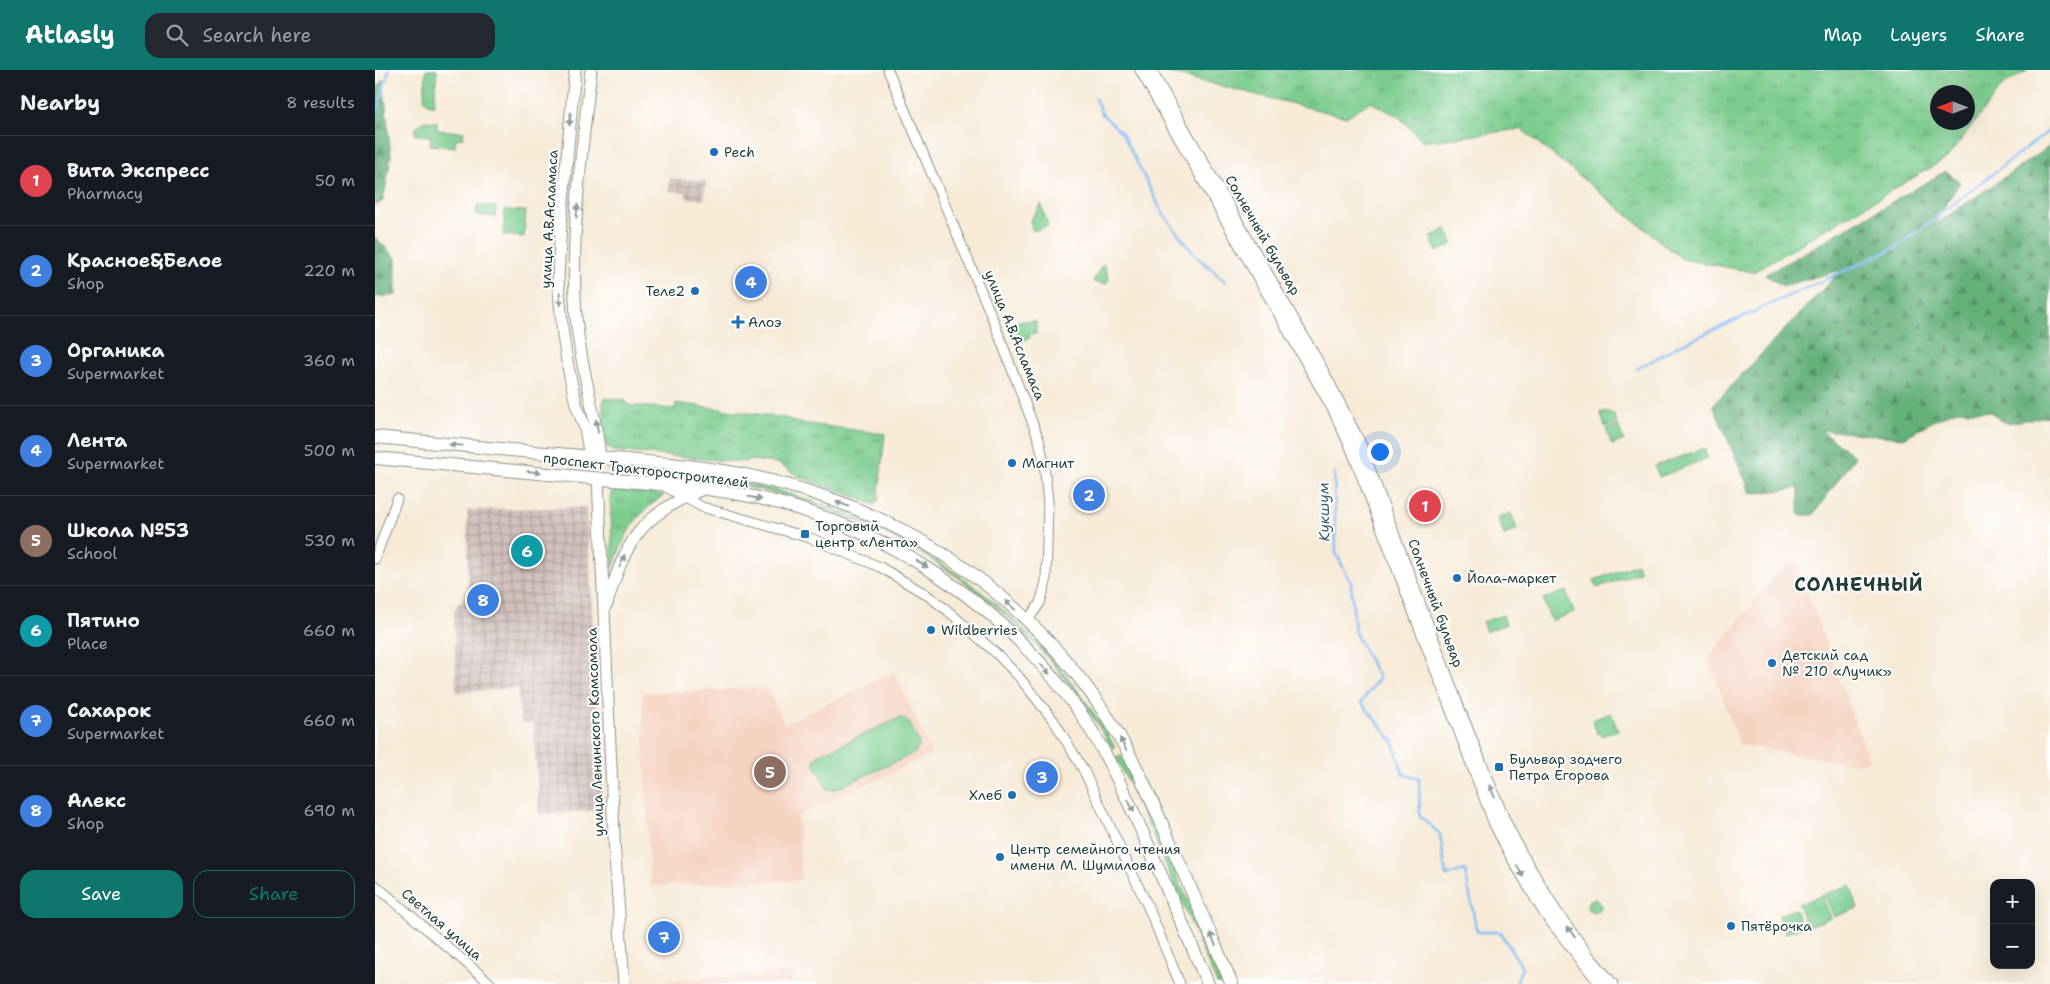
<!DOCTYPE html>
<html lang="en">
<head>
<meta charset="utf-8">
<style>
  :root { --surface:#171b24; --page:#242831; --text:#f1f3f6; --muted:#9ea1a6; --line:#363941; --accent:#0f766e }
  body { margin:0; font-family:"Shantell Sans",sans-serif; background:var(--page); color:var(--text) }
  .controls { position:absolute; right:15px; bottom:15px; display:grid; overflow:hidden; border-radius:10px; box-shadow:0 5px 20px #0002 }
  .controls button { width:45px; height:45px; display:grid; place-items:center; padding:0; border:0; border-bottom:1px solid var(--line); background:var(--surface); color:var(--text); font:25px sans-serif }
  .compass { position:absolute; left:1555px; top:15px; width:45px; height:45px; border-radius:50%; background:var(--surface); box-shadow:0 5px 20px #0002; rotate:270deg }
  .you { position:absolute; left:1004px; top:381px; width:18px; height:18px; margin:-12px; border:4px solid #fff; border-radius:50%; background:#1a73e8; box-shadow:0 0 0 8px #1a73e833 }
  .badge { display:grid; place-items:center; width:32px; height:32px; border-radius:50%; background:var(--accent); color:#fff; font-size:16px; font-weight:700 }
  .pin { position:absolute; translate:-50% -50%; border:2px solid #fff; box-shadow:0 1px 5px #0006 }
  .list { margin:0; padding:0; list-style:none }
  h2 { display:flex; justify-content:space-between; align-items:center; height:65px; margin:0; padding:0 20px; font-size:21px }
  h2 small { font-size:16px; font-weight:400; color:var(--muted) }
  .list li { display:grid; grid-template-columns:32px 1fr auto; gap:15px; align-items:center; box-sizing:border-box; height:90px; padding:0 20px; border-top:1px solid var(--line) }
  .list b { display:block; font-size:19px; white-space:nowrap }
  .list p { margin:0; font-size:16px; white-space:nowrap; color:var(--muted) }
  .list em { font-size:16px; font-style:normal; color:var(--muted) }
  .actions { display:flex; gap:10px; padding:15px 20px }
  .actions a { flex:1; padding:11px 0; border:1px solid var(--accent); border-radius:15px; text-align:center; font-size:18px; color:var(--accent) }
  .actions .main { background:var(--accent); color:#fff }
  .icon { flex:none; width:28px; height:28px; fill:none; stroke:currentColor; stroke-width:2; stroke-linecap:round; stroke-linejoin:round }
  .map { position:relative; flex:none; width:1675px; height:914px; overflow:hidden }
  header { display:flex; align-items:center; gap:30px; box-sizing:border-box; height:70px; padding:0 25px; background:var(--accent); color:#fff }
  header strong { font-size:24px }
  nav { display:flex; gap:28px; margin-inline-start:auto; font-size:18px }
  .search { width:350px; height:45px; background:var(--page); display:flex; align-items:center; gap:12px; box-sizing:border-box; padding:0 18px; border-radius:15px; color:var(--muted); font-size:19px }
  main { display:flex }
  aside { flex:1; background:var(--surface) }
  .map>svg:first-child { display:block }
</style>
</head>
<body>
<header>
<strong>Atlasly</strong>
<div class="search"><svg class="icon" aria-label="search" viewBox="0 0 24 24"><circle cx="10" cy="10" r="6"/><path d="M15 15l6 6"/></svg>Search here</div>
<nav><a>Map</a><a>Layers</a><a>Share</a></nav>
</header>
<main>
<aside>
<h2>Nearby<small>8 results</small></h2>
<ul class="list">
<li><span class="badge" style="background:#e0444e">1</span><div><b>Вита Экспресс</b><p>Pharmacy</p></div><em>50 m</em></li>
<li><span class="badge" style="background:#3f7fe0">2</span><div><b>Красное&amp;Белое</b><p>Shop</p></div><em>220 m</em></li>
<li><span class="badge" style="background:#3f7fe0">3</span><div><b>Органика</b><p>Supermarket</p></div><em>360 m</em></li>
<li><span class="badge" style="background:#3f7fe0">4</span><div><b>Лента</b><p>Supermarket</p></div><em>500 m</em></li>
<li><span class="badge" style="background:#8d6e63">5</span><div><b>Школа №53</b><p>School</p></div><em>530 m</em></li>
<li><span class="badge" style="background:#0f9aa8">6</span><div><b>Пятино</b><p>Place</p></div><em>660 m</em></li>
<li><span class="badge" style="background:#3f7fe0">7</span><div><b>Сахарок</b><p>Supermarket</p></div><em>660 m</em></li>
<li><span class="badge" style="background:#3f7fe0">8</span><div><b>Алекс</b><p>Shop</p></div><em>690 m</em></li>
</ul>
<div class="actions"><a class="main">Save</a><a>Share</a></div>
</aside>
<div class="map">
<svg width="1675" height="914" viewBox="0 0 1675 914">
  <defs>
    <pattern id="industrial-grid" width="8" height="8" patternUnits="userSpaceOnUse" patternTransform="scale(1.25)"><rect width="8" height="8" fill="#d1c0bc"/><path d="M0 4h8M4 0v8" fill="none" stroke="#a99d9a"/></pattern>
    <pattern id="grass-tufts" width="24" height="20" patternUnits="userSpaceOnUse" patternTransform="scale(1.25)"><rect width="24" height="20" fill="#7bcc8e"/><path d="M3 7l-1-3M5 7V3M7 7l1-3M15 17l-1-3M17 17v-4M19 17l1-3" fill="none" stroke="#64a775"/></pattern>
    <pattern id="forest-firs" width="22" height="20" patternUnits="userSpaceOnUse" patternTransform="scale(1.25)"><rect width="22" height="20" fill="#64b079"/><path d="M5 1l3.5 6h-7zM16 11l3.5 6h-7z" fill="#529064"/></pattern>
  </defs>
  <rect width="100%" height="100%" fill="#fff"/>
  <filter id="ink" filterUnits="userSpaceOnUse"><feTurbulence type="fractalNoise" baseFrequency=".02" numOctaves="2"/><feDisplacementMap in="SourceGraphic" scale="10" xChannelSelector="R" yChannelSelector="G"/><feConvolveMatrix kernelMatrix="1 2 1 2 8 2 1 2 1" color-interpolation-filters="sRGB"/></filter>
  <filter id="wash" filterUnits="userSpaceOnUse"><feTurbulence type="fractalNoise" baseFrequency=".0096" numOctaves="4" result="noise"/><feDisplacementMap in="SourceGraphic" scale="20" xChannelSelector="R" yChannelSelector="G"/><feGaussianBlur stdDeviation="1.12" result="paint"/><feColorMatrix in="noise" values="0 0 0 0 0 0 0 0 0 0 0 0 0 0 0 0 0 1.4 0 .05"/><feComposite in="paint" operator="in"/></filter>
  <g filter="url(#wash)">
    <rect width="100%" height="100%" fill="#f7ead7"/>
    <g fill="#f5d3c1">
      <path d="M1421,491L1494,690L1481,694L1365,675L1333,588L1409,496Z"/>
      <path d="M519,602L557,684L423,747L426,810L275,816L267,623L392,618L409,654Z"/>
      <path d="M416,902L417,914H286V912Z"/>
    </g>
    <g fill="url(#industrial-grid)">
      <path d="M295,108L331,111L329,130L311,128V123L294,121Z"/>
      <path d="M211,437L228,740L164,744L158,653L146,654L143,618L81,622L79,540L93,521L92,440Z"/>
    </g>
    <g fill="url(#grass-tufts)" stroke="#4d8461" fill-rule="evenodd">
      <path d="M789,0H1653L1627,16L1572,88L1378,202L1307,189L1146,59L1048,72L1023,46L995,32L971,47L790,2ZM1592,22V52H1562V22Z"/>
      <path d="M230,328L250,330L252,335L300,339L301,333L411,348L419,352L510,364L503,430L501,434H498L423,406L404,394L380,390L364,392L238,381L230,375L228,332Z"/>
      <path d="M234,398L330,407V411L233,401Z"/>
      <path d="M337,408C505,430 656,530 740,677L737,678C652,529 507,435 337,411Z"/>
      <path d="M241,420L289,425C257,448 251,462 238,498L235,426L237,422Z"/>
      <path d="M746,685L781,755L848,914H842L775,758L741,687Z"/>
    </g>
    <g fill="url(#forest-firs)" stroke="#427656">
      <path d="M8,9L16,87L8,131L0,136V21Z"/>
      <path d="M1675,76V346L1633,353L1626,351L1616,342L1582,340L1558,351L1529,368L1446,360L1480,387L1438,445H1424V418L1376,424L1338,335L1466,200L1408,216L1390,205L1571,101L1585,112L1558,156Z"/>
      <path d="M0,167L21,188V225L0,227Z"/>
    </g>
    <g fill="#7bcc8e" stroke="#4d8461">
      <path d="M51,0H62L59,35H54L49,29Z"/>
      <path d="M49,51L62,52V60L89,62L88,68L81,69L80,77L55,75L56,66L40,65V59Z"/>
      <path d="M666,134L673,156L658,161L655,151Z"/>
      <path d="M102,135L121,137L120,147L101,145Z"/>
      <path d="M130,140L151,141L149,167L128,165Z"/>
      <path d="M1071,159L1078,174L1062,182L1055,167Z"/>
      <path d="M729,195L734,208L731,214L718,212L726,197Z"/>
      <path d="M643,251H661V264H654L655,268L646,271L640,257Z"/>
      <path d="M1225,342L1239,344L1242,353L1230,357Z"/>
      <path d="M1243,355L1249,370L1237,375L1231,359Z"/>
      <path d="M1329,378L1333,388L1284,407L1280,396Z"/>
      <path d="M1136,443L1142,460L1129,465L1123,448Z"/>
      <path d="M1262,494L1265,502L1222,518L1219,510Z"/>
      <path d="M1191,521L1199,542L1176,551L1168,529Z"/>
      <path d="M1128,545L1131,554L1111,562L1107,552Z"/>
      <path d="M1236,643L1243,660L1227,666L1226,663L1222,664L1217,650Z"/>
      <path d="M524,648L531,649L534,652L544,673V677L540,683L459,720L452,719L440,695L439,691L443,685Z"/>
      <path d="M1475,815L1483,838L1459,847L1450,824Z"/>
      <path d="M1448,825L1456,848L1432,857L1423,834Z"/>
      <circle cx="1219" cy="836" r="7"/>
      <path d="M1420,839L1427,857L1411,863L1404,845Z"/>
    </g>
    <g fill="none" stroke-linecap="round" stroke-linejoin="round">
      <g stroke="#82bbf3" stroke-width="2.5">
        <path d="M720,28L727,44L747,63L787,142L818,183L851,212"/>
        <path d="M0,50L14,0"/>
        <path d="M1262,299L1301,277L1522,177L1675,60"/>
        <path d="M959,403L961,483L976,513L980,563L1004,608L986,632L1018,671L1028,704L1044,709L1045,746L1065,764L1071,806L1090,800L1102,862H1125L1147,897L1141,914"/>
      </g>
    </g>
  </g>
  <g filter="url(#ink)">
    <g fill="none" stroke-linecap="round" stroke-linejoin="round">
      <defs>
        <g id="street">
          <path d="M513,0L617,247L664,370L669,393L673,433L671,512L665,533L653,550"/>
          <path d="M287,415L327,437L435,468L505,497L552,525L572,540L623,585L644,607L679,651L708,699L774,839L805,914"/>
          <path d="M0,489L22,429"/>
          <path d="M0,815L116,914"/>
        </g>
        <g id="secondary">
          <path d="M200,0L186,152L183,209L188,266L193,297L201,334L210,358L215,387"/>
          <path d="M216,0C207,81 195,164 201,246C204,294 221,340 225,388"/>
          <path d="M766,0L959,340L978,381L1120,754L1137,787L1170,843L1226,914"/>
          <path d="M775,0L947,300L984,372L1085,642L1129,750L1145,782L1181,842L1213,886L1237,914"/>
          <path d="M223,408L240,787L249,914"/>
          <path d="M232,534C251,470 265,446 328,419"/>
        </g>
        <g id="primary">
          <path d="M0,367C65,373 130,380 195,385C258,391 323,394 384,408C524,440 643,517 725,636C754,677 774,724 794,770C816,818 836,866 857,914"/>
          <path d="M0,388C72,394 144,401 217,408C272,413 329,416 384,428C513,458 630,535 706,644C730,680 748,720 766,759C789,811 811,862 833,914"/>
        </g>
      </defs>
      <use href="#street" stroke="#8b9486" stroke-width="11"/>
      <use href="#secondary" stroke="#8b9486" stroke-width="13"/>
      <use href="#primary" stroke="#8b9486" stroke-width="14"/>
      <use href="#street" stroke="#fff" stroke-width="9"/>
      <use href="#secondary" stroke="#fff" stroke-width="11"/>
      <use href="#primary" stroke="#fff" stroke-width="12"/>
    </g>
    <defs><path id="oneway-solid" d="M-6-.8H1V-3.2L6.5 0L1 3.2V.8H-6Z" transform="scale(1.25)"/></defs>
    <g fill="#8f9e9a">
      <use href="#oneway-solid" transform="translate(195 49) rotate(96)"/>
      <use href="#oneway-solid" transform="translate(202 141) rotate(-85)"/>
      <use href="#oneway-solid" transform="translate(185 229) rotate(87)"/>
      <use href="#oneway-solid" transform="translate(222 356) rotate(-99)"/>
      <use href="#oneway-solid" transform="translate(81 375) rotate(-175)"/>
      <use href="#oneway-solid" transform="translate(159 402) rotate(5)"/>
      <use href="#oneway-solid" transform="translate(380 428) rotate(12)"/>
      <use href="#oneway-solid" transform="translate(467 434) rotate(-159)"/>
      <use href="#oneway-solid" transform="translate(247 491) rotate(-67)"/>
      <use href="#oneway-solid" transform="translate(547 494) rotate(32)"/>
      <use href="#oneway-solid" transform="translate(635 535) rotate(-139)"/>
      <use href="#oneway-solid" transform="translate(670 599) rotate(48)"/>
      <use href="#oneway-solid" transform="translate(748 674) rotate(-117)"/>
      <use href="#oneway-solid" transform="translate(1117 721) rotate(-113)"/>
      <use href="#oneway-solid" transform="translate(756 736) rotate(66)"/>
      <use href="#oneway-solid" transform="translate(1145 801) rotate(61)"/>
      <use href="#oneway-solid" transform="translate(1196 862) rotate(-126)"/>
      <use href="#oneway-solid" transform="translate(838 869) rotate(-113)"/>
    </g>
  </g>
  <g fill="#1f6fb2" stroke="#fff" stroke-width="2">
    <circle cx="339" cy="82" r="5"/>
    <circle cx="320" cy="221" r="5"/>
    <path d="M360.5 244.5h5v5h5v5h-5v5h-5v-5h-5v-5h5z"/>
    <circle cx="637" cy="393" r="5"/>
    <rect x="425" y="459" width="10" height="10" rx="2.5"/>
    <circle cx="1082" cy="508" r="5"/>
    <circle cx="556" cy="560" r="5"/>
    <circle cx="1397" cy="593" r="5"/>
    <rect x="1119" y="692" width="10" height="10" rx="2.5"/>
    <circle cx="637" cy="725" r="5"/>
    <circle cx="625" cy="787" r="5"/>
    <circle cx="1356" cy="856" r="5"/>
  </g>
  <g text-anchor="middle" stroke-width="4" stroke-linejoin="round" paint-order="stroke">
    <g font-size="14" fill="#1f3d34" stroke="#fff" text-anchor="start">
      <text x="349" y="87">Pech</text>
      <text x="310" y="226" text-anchor="end">Теле2</text>
      <text x="373" y="257">Алоэ</text>
      <text x="647" y="398">Магнит</text>
      <text x="440" y="461">Торговый<tspan x="440" dy="16">центр «Лента»</tspan></text>
      <text x="1092" y="513">Йола-маркет</text>
      <text x="566" y="565">Wildberries</text>
      <text x="1407" y="590">Детский сад<tspan x="1407" dy="16">№ 210 «Лучик»</tspan></text>
      <text x="1134" y="694">Бульвар зодчего<tspan x="1134" dy="16">Петра Егорова</tspan></text>
      <text x="627" y="730" text-anchor="end">Хлеб</text>
      <text x="635" y="784">Центр семейного чтения<tspan x="635" dy="16">имени М. Шумилова</tspan></text>
      <text x="1366" y="861">Пятёрочка</text>
    </g>
    <g font-size="14" fill="#1f3d34" stroke="#fff">
      <text transform="translate(174 149) rotate(-87)" y="5">улица А.В.Асламаса</text>
      <text transform="translate(888 165) rotate(60)" y="5">Солнечный бульвар</text>
      <text transform="translate(640 265) rotate(68)" y="5">улица А.В.Асламаса</text>
      <text transform="translate(271 400) rotate(7)" y="5">проспект Тракторостроителей</text>
      <text transform="translate(1061 533) rotate(70)" y="5">Солнечный бульвар</text>
      <text transform="translate(220 662) rotate(-92)" y="5">улица Ленинского Комсомола</text>
      <text transform="translate(67 854) rotate(41)" y="5">Светлая улица</text>
    </g>
    <g font-size="15" font-style="italic" fill="#3d636d" stroke="#fff">
      <text transform="translate(949 442) rotate(-91)" y="5">Кукшум</text>
    </g>
    <g font-size="19" font-weight="bold" letter-spacing="1" fill="#1f3d34" stroke="#fff">
      <text x="1484" y="521">СОЛНЕЧНЫЙ</text>
    </g>
  </g>
</svg>
<div class="controls">
<button>+</button>
<button>−</button>
</div>
<svg class="compass" viewBox="-18 -18 36 36"><path d="M0-13l5 13h-10z" fill="#e53935"/><path d="M0 13l5-13h-10z" fill="#9ea1a6"/></svg>
<div class="you"></div>
<div class="pin badge" style="left:1050px;top:436px;background:#e0444e">1</div>
<div class="pin badge" style="left:714px;top:425px;background:#3f7fe0">2</div>
<div class="pin badge" style="left:667px;top:707px;background:#3f7fe0">3</div>
<div class="pin badge" style="left:376px;top:212px;background:#3f7fe0">4</div>
<div class="pin badge" style="left:395px;top:702px;background:#8d6e63">5</div>
<div class="pin badge" style="left:152px;top:481px;background:#0f9aa8">6</div>
<div class="pin badge" style="left:289px;top:867px;background:#3f7fe0">7</div>
<div class="pin badge" style="left:108px;top:530px;background:#3f7fe0">8</div>
</div>
</main>
</body>
</html>
